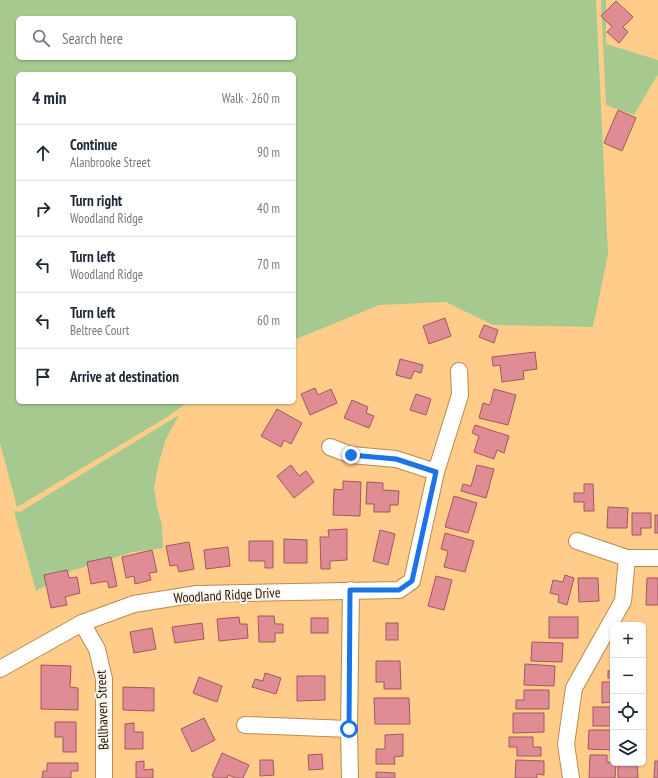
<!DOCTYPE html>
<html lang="en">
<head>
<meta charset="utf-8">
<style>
  :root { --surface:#fff; --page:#f6f6f7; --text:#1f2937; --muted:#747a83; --line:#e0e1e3 }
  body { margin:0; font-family:"PT Sans Narrow",sans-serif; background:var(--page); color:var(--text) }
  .controls { position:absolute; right:12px; bottom:12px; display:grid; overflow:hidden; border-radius:6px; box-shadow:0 1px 3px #0004 }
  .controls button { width:36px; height:36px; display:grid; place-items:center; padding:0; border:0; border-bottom:1px solid var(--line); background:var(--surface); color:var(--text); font:20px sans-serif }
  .stop { position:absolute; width:12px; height:12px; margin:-9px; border:3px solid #1a73e8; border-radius:50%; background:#fff }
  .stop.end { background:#1a73e8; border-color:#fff; box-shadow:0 1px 4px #0008 }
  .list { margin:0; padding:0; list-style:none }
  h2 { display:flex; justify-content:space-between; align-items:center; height:52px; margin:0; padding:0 16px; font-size:17px }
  h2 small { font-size:13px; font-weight:400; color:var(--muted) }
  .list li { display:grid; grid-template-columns:26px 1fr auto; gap:12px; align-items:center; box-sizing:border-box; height:56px; padding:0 16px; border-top:1px solid var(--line) }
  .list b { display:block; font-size:15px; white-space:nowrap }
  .list p { margin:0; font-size:13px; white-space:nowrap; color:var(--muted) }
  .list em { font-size:13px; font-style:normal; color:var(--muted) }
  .icon { flex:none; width:22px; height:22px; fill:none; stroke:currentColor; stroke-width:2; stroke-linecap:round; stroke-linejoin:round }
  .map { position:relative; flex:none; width:658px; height:778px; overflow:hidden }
  .search { position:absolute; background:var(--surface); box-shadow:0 1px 3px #0004; left:16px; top:16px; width:280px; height:44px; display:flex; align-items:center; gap:10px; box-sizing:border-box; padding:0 14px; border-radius:6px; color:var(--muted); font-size:15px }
  .panel { position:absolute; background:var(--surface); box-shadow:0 1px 3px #0004; left:16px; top:72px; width:280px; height:332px; border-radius:6px }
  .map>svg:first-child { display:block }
</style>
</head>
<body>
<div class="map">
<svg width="658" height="778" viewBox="0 0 658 778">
  <rect width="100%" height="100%" fill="#ffcc8a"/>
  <g fill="#a5c98e" fill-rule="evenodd">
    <path d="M0,0H596L608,254L593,327L493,325L446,302L379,305L294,340V74H18V402H189L167,417L17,507L0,443ZM18,18H294V58H18Z"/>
    <path d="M601,0H606V44L658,60V74L634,115L606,105Z"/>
    <path d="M179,415L166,439L159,462L154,488L157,507L162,525L163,548L133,552L71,571L36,591L14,511L20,512Z"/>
  </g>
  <g fill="#df8c95" stroke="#a3565f">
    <path d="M616,1L633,17L623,27L628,32L619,43L607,32L612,27L601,16Z"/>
    <path d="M618,110L636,118L622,151L604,143Z"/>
    <path d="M445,318L451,336L429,344L423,326Z"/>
    <path d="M484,325L498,330L494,343L479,337Z"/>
    <path d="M535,352L537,369L523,371L524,379L502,382L500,365L493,366L492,357Z"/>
    <path d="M400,359L423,365L421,373L414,371L411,379L396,375Z"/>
    <path d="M315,388L318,395L331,389L337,403L310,415L301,394Z"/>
    <path d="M494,389L516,395L508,425L479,418L483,403L490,405Z"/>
    <path d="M416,394L431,399L426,415L410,410Z"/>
    <path d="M352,400L368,407L366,413L374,416L369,428L344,418Z"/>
    <path d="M277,409L302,423L291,444L284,440L281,447L261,436Z"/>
    <path d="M475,425L509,436L504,453L497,450L494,459L474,452L479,436L472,433Z"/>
    <path d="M291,465L299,476L306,471L314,482L294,498L277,476Z"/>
    <path d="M477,465L494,469L486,498L461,491L463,484L471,486Z"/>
    <path d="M343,481L361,482L360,516L333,515L334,489L343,490Z"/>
    <path d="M367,482L383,483V490L399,491L398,505H390V512H374V504H366Z"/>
    <path d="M584,484H593L594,511H584V502H574V493H584Z"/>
    <path d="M454,496L477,503L468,533L445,527Z"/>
    <path d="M608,507L628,508L627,528H607Z"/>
    <path d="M632,513H651V528H641V535H632Z"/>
    <rect x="655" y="515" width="3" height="18"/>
    <path d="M347,529V560L330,561V569H321L320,537H329L328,530Z"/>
    <path d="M380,530L395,534L388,565L373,561Z"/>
    <path d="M445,533L474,541L465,572L444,567L448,551L441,549Z"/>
    <path d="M284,539L307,540V563H284Z"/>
    <path d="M249,541H273V568H265V561H249Z"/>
    <path d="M189,542L194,569L179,572L177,565L170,566L166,546Z"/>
    <path d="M228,547L230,566L206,569L204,550Z"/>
    <path d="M152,550L157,572L149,573L151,580L135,584L134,576L126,578L122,557Z"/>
    <path d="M111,557L117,586L109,588L107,581L91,584L87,562Z"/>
    <path d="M67,570L69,578L77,577L80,593L65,597L67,605L51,608L44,575Z"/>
    <path d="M565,575L574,578L567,605L558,602L559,595L550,593L553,580L563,582Z"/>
    <path d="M436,576L452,580L444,610L428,606Z"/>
    <path d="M578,578H598L599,601L579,602Z"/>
    <path d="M647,578H658V605H646Z"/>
    <path d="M258,616H274L275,624H283V633H275V642H259Z"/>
    <path d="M239,617L240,624H247L248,638L219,641L217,619Z"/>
    <rect x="549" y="617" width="29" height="21"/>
    <rect x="311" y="618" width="17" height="15"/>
    <path d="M202,623L204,639L175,643L172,627Z"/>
    <rect x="386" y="623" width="12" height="17"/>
    <path d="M152,628L156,649L134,653L130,632Z"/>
    <path d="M532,642L563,643L562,662L531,661Z"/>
    <path d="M376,661H400L401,689H384V682H376Z"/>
    <path d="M525,664L555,666L554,686L524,685Z"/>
    <path d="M41,665L71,666L70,687L78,688V710L41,709Z"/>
    <rect x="608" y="671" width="5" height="7"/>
    <path d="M265,673L281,678L276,694L252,687L255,679L263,681Z"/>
    <path d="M297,676H325V700L297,701Z"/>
    <path d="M199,677L222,686L217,702L193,693Z"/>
    <path d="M602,682H613V702L602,703Z"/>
    <path d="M123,687L154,688V711L123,710Z"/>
    <path d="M524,690H549V709H516V700H524Z"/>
    <path d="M374,698H409L410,724H375Z"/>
    <rect x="593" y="707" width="20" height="19"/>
    <path d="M513,713H544V732L513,733Z"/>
    <path d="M204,718L215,740L192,752L181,729Z"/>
    <path d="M55,722H76V752H63V737H55Z"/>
    <path d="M134,723V732H143V749H125V724Z"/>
    <path d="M589,730H613V750L588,749Z"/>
    <path d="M403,734V756L394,757L395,764H376V749H385V735Z"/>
    <path d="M509,737H533V747H541V756H517V747H509Z"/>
    <path d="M222,753L249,765L243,778H236L228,775L227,778H215L212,776Z"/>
    <path d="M322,754L323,769L309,770L308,755Z"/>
    <path d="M590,755H607V762L616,763L615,778H589Z"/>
    <path d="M260,760H273L274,775L260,776Z"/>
    <path d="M516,760L544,761V775L537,774V778H515Z"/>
    <path d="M144,761V770L153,769V778H136V762Z"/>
    <path d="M655,761H658V778H654Z"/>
    <path d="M47,763H78V771H71V778H42L43,771H47Z"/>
    <path d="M618,763H637L638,778H618Z"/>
    <path d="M376,772L395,773V778H376Z"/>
  </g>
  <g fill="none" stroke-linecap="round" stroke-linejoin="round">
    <defs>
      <g id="minor">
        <path d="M330,447L351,455L396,459L436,472"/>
        <path d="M577,541L627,558H658"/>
        <path d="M82,623L97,649L104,679V778"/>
        <path d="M0,669L82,623L134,604L197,594L399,590L412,581L436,472L460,395L459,371"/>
        <path d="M245,725L349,729"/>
        <path d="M350,778L349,729L351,590"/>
        <path d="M571,778L566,744L574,688L623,601L627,558"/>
      </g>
    </defs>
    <use href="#minor" stroke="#ba8b49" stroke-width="18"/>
    <use href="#minor" stroke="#fff" stroke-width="16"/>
  </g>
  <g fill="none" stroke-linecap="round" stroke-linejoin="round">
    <path stroke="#1a73e8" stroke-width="5" d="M349,729L350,590H399L412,581L436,472L396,459L351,455"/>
  </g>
  <g text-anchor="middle" stroke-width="4" stroke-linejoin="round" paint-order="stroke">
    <g font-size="14" fill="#2a1700" stroke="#fbf6f0">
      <text transform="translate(227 595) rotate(-3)" y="5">Woodland Ridge Drive</text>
      <text transform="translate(102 710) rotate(-92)" y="5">Bellhaven Street</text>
    </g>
  </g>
</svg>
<div class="controls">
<button>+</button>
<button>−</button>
<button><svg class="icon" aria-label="locate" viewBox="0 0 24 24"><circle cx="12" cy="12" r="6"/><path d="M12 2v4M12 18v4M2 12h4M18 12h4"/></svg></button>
<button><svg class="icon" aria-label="layers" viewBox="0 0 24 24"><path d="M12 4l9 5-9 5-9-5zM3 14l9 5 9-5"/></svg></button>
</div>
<div class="stop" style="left:349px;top:729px"></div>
<div class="stop end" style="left:351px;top:455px"></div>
<div class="search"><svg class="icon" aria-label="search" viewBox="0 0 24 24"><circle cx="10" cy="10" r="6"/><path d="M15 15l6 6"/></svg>Search here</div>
<section class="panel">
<h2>4 min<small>Walk · 260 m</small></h2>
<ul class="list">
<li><svg class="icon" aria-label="ahead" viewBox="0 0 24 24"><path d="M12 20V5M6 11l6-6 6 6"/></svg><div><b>Continue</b><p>Alanbrooke Street</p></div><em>90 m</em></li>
<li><svg class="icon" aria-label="right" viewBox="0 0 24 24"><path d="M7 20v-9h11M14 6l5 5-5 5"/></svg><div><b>Turn right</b><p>Woodland Ridge</p></div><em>40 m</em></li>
<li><svg class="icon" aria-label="left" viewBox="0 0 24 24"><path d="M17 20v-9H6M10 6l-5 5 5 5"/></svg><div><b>Turn left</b><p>Woodland Ridge</p></div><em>70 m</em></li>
<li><svg class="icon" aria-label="left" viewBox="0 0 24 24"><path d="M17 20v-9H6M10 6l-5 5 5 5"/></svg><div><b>Turn left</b><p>Beltree Court</p></div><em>60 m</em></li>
<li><svg class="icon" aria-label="arrive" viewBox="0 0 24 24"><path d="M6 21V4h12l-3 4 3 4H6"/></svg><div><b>Arrive at destination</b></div></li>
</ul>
</section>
</div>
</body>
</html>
